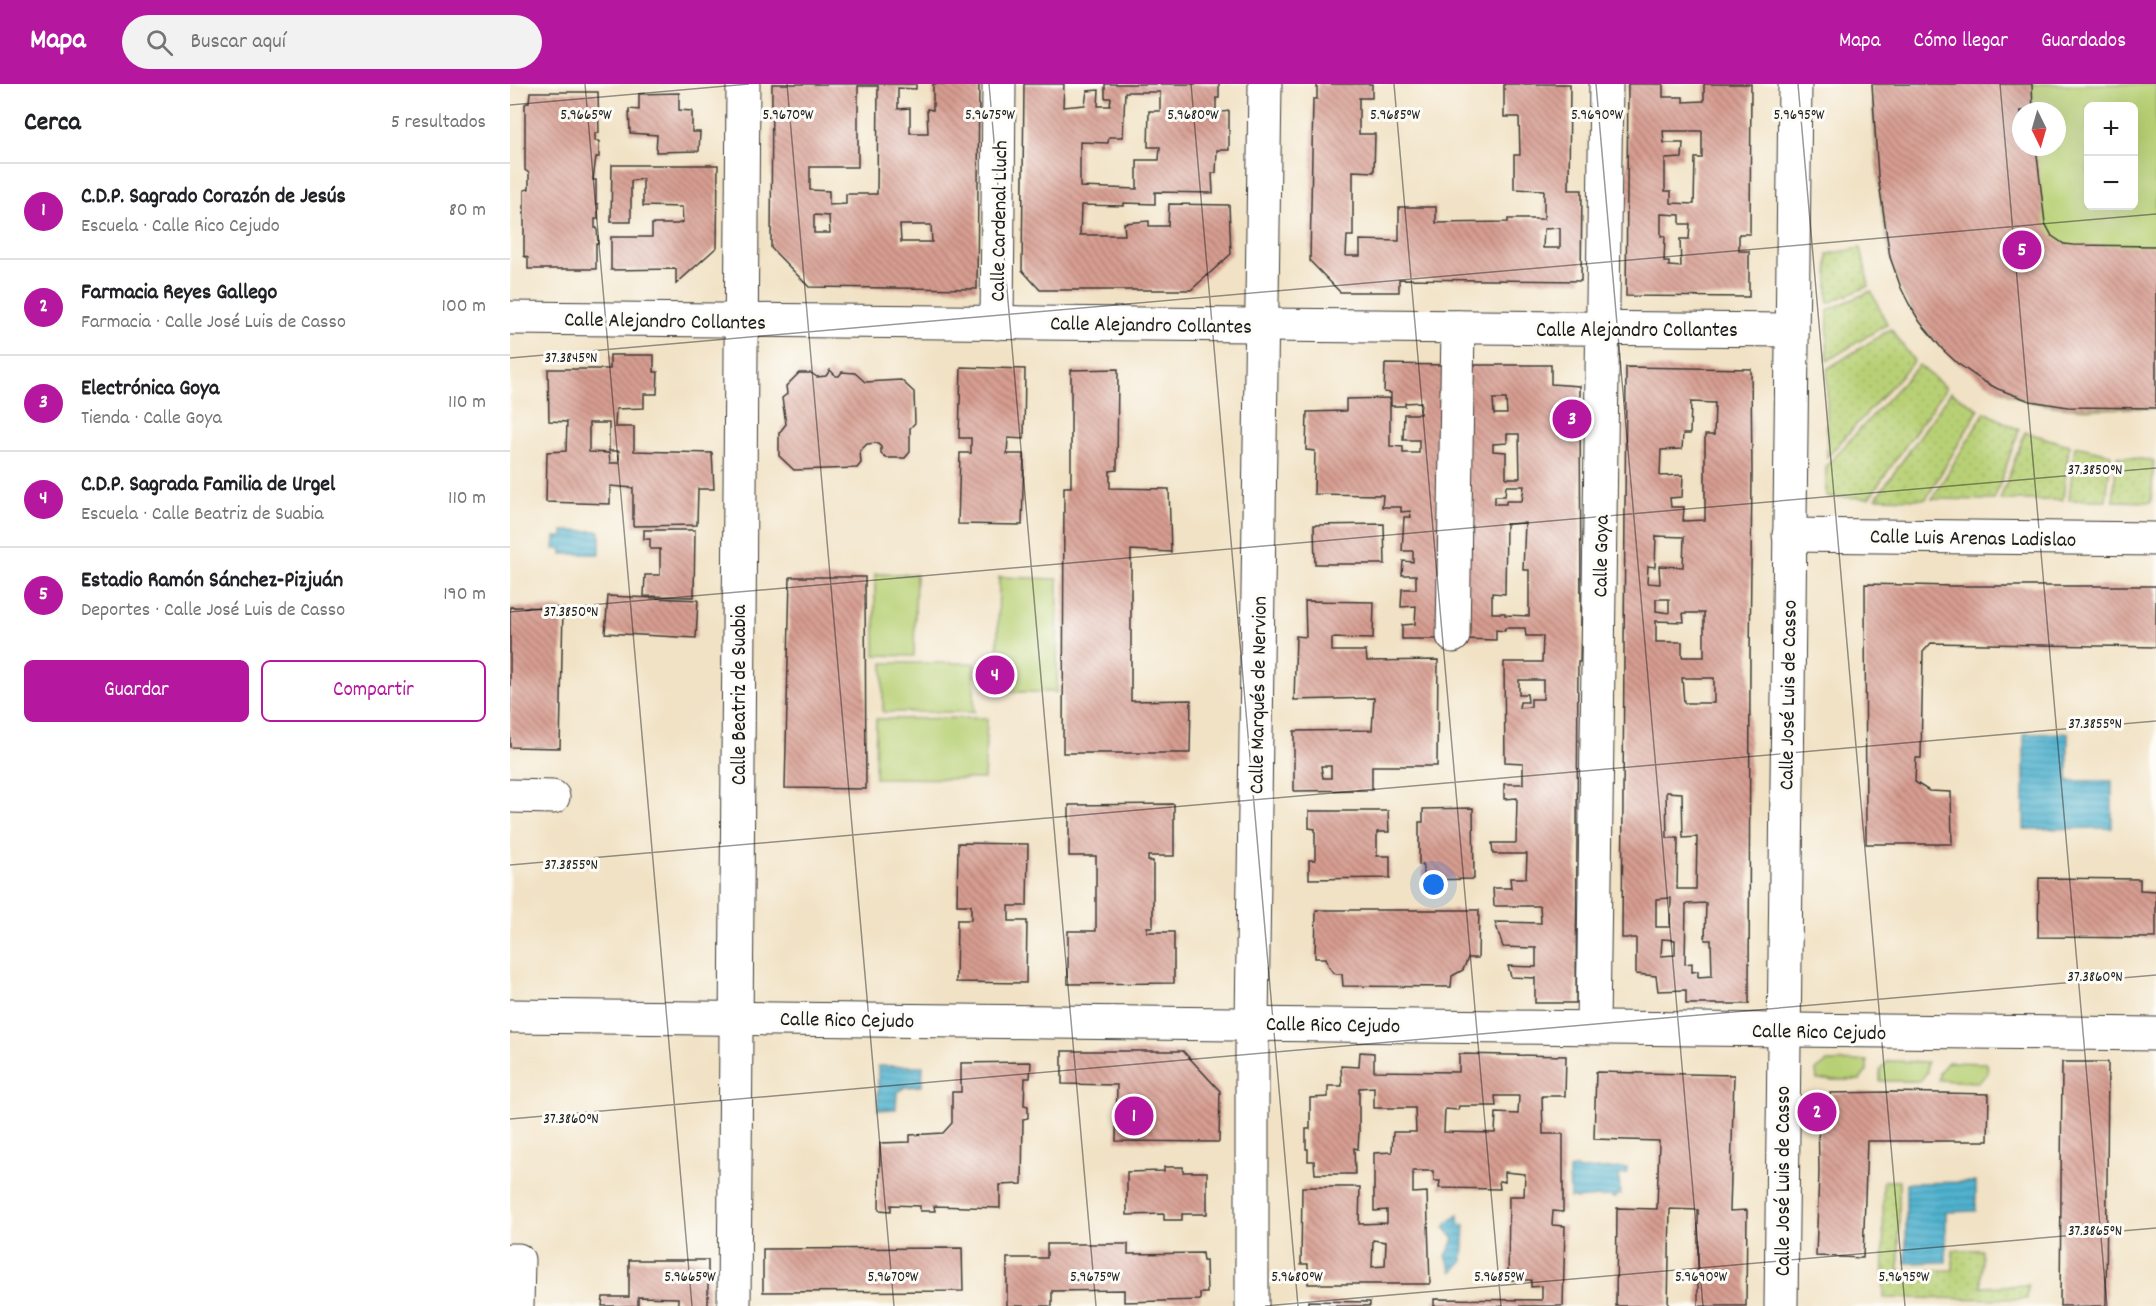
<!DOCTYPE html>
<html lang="es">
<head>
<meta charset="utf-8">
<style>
  :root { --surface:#fff; --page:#f2f2f2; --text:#202124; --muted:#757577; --line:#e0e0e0; --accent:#b5179e }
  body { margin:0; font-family:Dekko,sans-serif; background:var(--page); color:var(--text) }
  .controls { position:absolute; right:18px; top:18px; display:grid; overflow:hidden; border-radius:9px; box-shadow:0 6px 24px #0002 }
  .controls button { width:54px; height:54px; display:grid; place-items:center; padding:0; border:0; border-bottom:2px solid var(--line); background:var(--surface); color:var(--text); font:30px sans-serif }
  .compass { position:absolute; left:1502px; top:18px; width:54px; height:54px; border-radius:50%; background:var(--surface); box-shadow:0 6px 24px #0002; rotate:175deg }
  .you { position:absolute; left:924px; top:801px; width:21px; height:21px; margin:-15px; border:4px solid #fff; border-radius:50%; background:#1a73e8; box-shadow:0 0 0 9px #1a73e833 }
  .badge { display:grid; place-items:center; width:39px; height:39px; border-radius:50%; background:var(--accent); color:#fff; font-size:20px; font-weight:700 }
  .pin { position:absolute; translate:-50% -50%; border:3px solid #fff; box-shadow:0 2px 6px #0006 }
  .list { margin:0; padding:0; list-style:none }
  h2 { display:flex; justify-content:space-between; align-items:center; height:78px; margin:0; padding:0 24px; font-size:26px }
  h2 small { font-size:20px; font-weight:400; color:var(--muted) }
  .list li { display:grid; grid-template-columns:39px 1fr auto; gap:18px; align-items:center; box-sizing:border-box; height:96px; padding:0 24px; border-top:2px solid var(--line) }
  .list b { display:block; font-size:22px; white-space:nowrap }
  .list p { margin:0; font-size:20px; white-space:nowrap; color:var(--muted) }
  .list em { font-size:20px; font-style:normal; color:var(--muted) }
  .actions { display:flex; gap:12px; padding:18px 24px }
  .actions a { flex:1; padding:14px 0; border:2px solid var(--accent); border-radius:9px; text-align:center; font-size:21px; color:var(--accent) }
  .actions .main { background:var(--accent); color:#fff }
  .icon { flex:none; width:33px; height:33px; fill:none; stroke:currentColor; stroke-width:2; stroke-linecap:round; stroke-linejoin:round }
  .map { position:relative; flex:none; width:1646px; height:1222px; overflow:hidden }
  header { display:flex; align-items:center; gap:36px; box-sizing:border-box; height:84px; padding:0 30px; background:var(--accent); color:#fff }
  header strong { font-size:28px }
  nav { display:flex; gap:33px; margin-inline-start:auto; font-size:21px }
  .search { width:420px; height:54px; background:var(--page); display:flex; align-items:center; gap:15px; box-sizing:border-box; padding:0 21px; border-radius:33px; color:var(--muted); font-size:22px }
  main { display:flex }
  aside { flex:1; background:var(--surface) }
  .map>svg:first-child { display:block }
</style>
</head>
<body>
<header>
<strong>Mapa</strong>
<div class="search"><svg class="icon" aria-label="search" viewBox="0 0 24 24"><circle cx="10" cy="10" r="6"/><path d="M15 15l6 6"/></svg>Buscar aquí</div>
<nav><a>Mapa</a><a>Cómo llegar</a><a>Guardados</a></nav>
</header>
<main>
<aside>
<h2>Cerca<small>5 resultados</small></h2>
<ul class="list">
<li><span class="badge">1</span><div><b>C.D.P. Sagrado Corazón de Jesús</b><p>Escuela · Calle Rico Cejudo</p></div><em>80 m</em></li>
<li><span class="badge">2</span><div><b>Farmacia Reyes Gallego</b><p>Farmacia · Calle José Luis de Casso</p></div><em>100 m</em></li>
<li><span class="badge">3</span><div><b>Electrónica Goya</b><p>Tienda · Calle Goya</p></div><em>110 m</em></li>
<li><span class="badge">4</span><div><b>C.D.P. Sagrada Familia de Urgel</b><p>Escuela · Calle Beatriz de Suabia</p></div><em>110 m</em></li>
<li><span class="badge">5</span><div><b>Estadio Ramón Sánchez-Pizjuán</b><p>Deportes · Calle José Luis de Casso</p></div><em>190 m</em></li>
</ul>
<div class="actions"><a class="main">Guardar</a><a>Compartir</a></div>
</aside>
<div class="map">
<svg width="1646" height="1222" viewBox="0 0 1646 1222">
  <defs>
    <pattern id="grass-dots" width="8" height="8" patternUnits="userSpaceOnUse" patternTransform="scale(1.5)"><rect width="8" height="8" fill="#b8d075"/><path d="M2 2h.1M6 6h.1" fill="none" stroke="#9eb265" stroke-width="1.8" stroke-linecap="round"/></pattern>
    <pattern id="water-rules" width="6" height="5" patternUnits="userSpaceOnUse" patternTransform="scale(1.5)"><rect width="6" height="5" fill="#50b2cf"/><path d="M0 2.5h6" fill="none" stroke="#4290a7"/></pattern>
    <pattern id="building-back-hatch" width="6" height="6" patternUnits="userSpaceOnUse" patternTransform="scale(1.5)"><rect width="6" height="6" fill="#d79d91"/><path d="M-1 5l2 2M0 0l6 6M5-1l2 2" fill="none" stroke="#ae7f76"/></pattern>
  </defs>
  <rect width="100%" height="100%" fill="#fdfcf7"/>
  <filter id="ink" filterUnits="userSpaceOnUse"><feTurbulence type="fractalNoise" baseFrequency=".0167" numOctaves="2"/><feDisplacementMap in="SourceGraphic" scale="12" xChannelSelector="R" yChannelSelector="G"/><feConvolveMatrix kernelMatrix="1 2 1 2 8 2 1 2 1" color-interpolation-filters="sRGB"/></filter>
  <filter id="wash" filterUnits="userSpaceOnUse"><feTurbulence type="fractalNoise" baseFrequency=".008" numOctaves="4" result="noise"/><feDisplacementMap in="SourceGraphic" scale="24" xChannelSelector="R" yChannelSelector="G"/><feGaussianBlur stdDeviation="1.35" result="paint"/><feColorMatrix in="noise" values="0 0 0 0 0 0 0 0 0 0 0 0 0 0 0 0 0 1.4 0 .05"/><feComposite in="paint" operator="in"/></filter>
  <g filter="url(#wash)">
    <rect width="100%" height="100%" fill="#f1e2c5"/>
    <g fill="url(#grass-dots)" stroke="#6a7648" stroke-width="1.5">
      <path d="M1351,164L1359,202L1318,219V170Z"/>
      <path d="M1361,207L1377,240L1317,277L1318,226Z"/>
      <path d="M1381,245L1404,277L1317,373V285Z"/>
      <path d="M1409,281L1436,304L1359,414L1319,413L1316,411V382Z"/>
      <path d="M1441,308L1469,325L1416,415L1366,414Z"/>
      <path d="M1475,328L1509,346L1484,416L1422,415Z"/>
      <path d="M1515,348L1559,361L1553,416H1490Z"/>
      <path d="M1565,362L1601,370L1596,416H1559Z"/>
      <path d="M1607,372L1644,377L1641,418L1603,417Z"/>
      <path d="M1373,1097H1389V1187L1443,1186V1166H1472L1471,1203L1518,1201L1517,1215L1374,1214Z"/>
    </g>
    <g fill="#b8d075" stroke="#6a7648" stroke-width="1.5" fill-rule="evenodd">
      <path d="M1362,0H1646V324C1605,324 1559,328 1519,317C1493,310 1472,296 1451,280C1392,234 1378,181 1370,109C1366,73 1363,36 1362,0ZM1578,22H1624V122H1578ZM1511,27H1547V63H1511Z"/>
      <path d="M365,490H406L404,572L365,571Z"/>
      <path d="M489,493L548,495L547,608H487Z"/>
      <rect x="373" y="579" width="91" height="49"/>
      <path d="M477,634L474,695L365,694L366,635Z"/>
      <path d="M1357,977V987L1350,996H1307L1306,986L1317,978Z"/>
      <path d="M1378,977L1417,978V988L1410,997H1370V986Z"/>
      <path d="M1438,978L1477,979L1478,989L1468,998L1429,996V988Z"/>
    </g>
    <g fill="url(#water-rules)" stroke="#366776" stroke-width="1.5">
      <path d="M53,447H90V470H52V465H44L45,453H53Z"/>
      <path d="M1558,649V697H1602V744L1514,745V650Z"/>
      <path d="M368,982H413L412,1002L395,1003L387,1009L386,1025L368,1026Z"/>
      <path d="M1067,1084L1068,1086L1117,1084V1090L1109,1091L1110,1111H1106V1114H1102L1101,1112L1065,1115V1113L1060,1114L1059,1086Z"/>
      <path d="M1466,1098V1127L1436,1128V1178L1396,1179V1099Z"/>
      <path d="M948,1130L949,1140L955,1141L953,1177L942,1188L936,1172L944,1155L934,1143Z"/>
    </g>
    <g id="blocks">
      <g fill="url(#building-back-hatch)" fill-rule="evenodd">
        <path d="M262,0H406V5L388,4V25L400,24V49H418L417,25L423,26V0H469L467,205L299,203L261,164ZM348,2H368L367,110H336V120L319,121V107L300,106V83H348ZM304,131L319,132L320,149H304ZM390,141H421L422,158H391Z"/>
        <path d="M514,0H554L553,23L575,21L577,7L589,6L588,22H600L601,14H595V0H709V14H706V29L719,27V66H707L706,89H702L703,109L645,108V120L614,119V122L571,121L570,151H615L614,139L639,137V142H658L659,120L719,121L721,170L681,206H530L512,186ZM615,8H650V27H639L638,63H650L649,76H627V105L570,103V58L598,59L599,53H613Z"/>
        <path d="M807,0H862V14H849V50H865L864,88L843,87V152H837L836,172H850V156L889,157V123H926V139L998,138V135H1034V106L1004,105V71H1010L1009,33H994V0H1060L1059,106H1072L1071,197L889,195V208H830L800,177L803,15H807ZM1050,144V164H1033L1034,145Z"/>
        <path d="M1118,0H1153V13H1173V18L1194,17V0H1241L1240,150H1229V167H1239V213L1116,212ZM1153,47H1192V74H1185L1184,120L1161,119V107H1155V75L1172,74L1173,59H1154ZM1151,130L1170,131V140H1180L1179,155H1170L1171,183L1159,182V178H1154L1155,152H1151Z"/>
        <path d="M1362,0H1522L1523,27H1511V63H1526L1535,139L1542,152L1554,160L1564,161L1646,162V324L1558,323L1520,317L1488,305L1473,297L1447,279L1433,266L1410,238L1399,220L1391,204L1380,173L1368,92Z"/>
        <path d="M20,8H88L89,49H85V57H89V73H86L83,96H86V120H88V135H85V144H87L88,160H86V185H18V174L14,172V106L19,105V89L15,86V20L19,18Z"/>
        <path d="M169,9V26L182,27V48H190L189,67L146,68L147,51L120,49L119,25L129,26V10Z"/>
        <path d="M102,81H208L207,163L166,200V185L101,186V153H142V140H167L173,138L172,123L133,122V95L121,97V138H101Z"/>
        <path d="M100,271H144V288H148L147,310H134V324L106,325L105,343H124V367L202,369L204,405H188L187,441L123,442V404L100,402V420L36,418L37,368L56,367L57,338L39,337L38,285H100ZM79,339H99V367H109V379H100L99,369L79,368Z"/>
        <path d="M875,280L936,281L934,555H892V541L905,540L906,522L891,523L892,505H906V491H892L893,477L903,478V467H892L894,433H901L900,427L891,428V423H872L873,411L804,410L805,367L796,366L797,328L836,327V315L880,314V362L893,363V369H909V356H893L894,330H910L911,318L895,319V322H881V309L874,308Z"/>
        <path d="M957,281H1041V300L1070,302L1071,532L1070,578H1068L1066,919H1025V894L1001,893L998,882L1026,883V864L993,863L985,838L1031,839L1030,822H984L983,804H1001L1000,794H1016L1017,770H983L982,759H1006L1007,714L994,715V700H1013V679L995,678L994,578H1032L1033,552H1016L1015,544H995V547L986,546V556L953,555ZM983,315H996L997,330H984ZM997,350H1009L1010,394H996V368L983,367V360L997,359ZM996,402H1014L1012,417H996V420H985V412H995ZM1015,439L1013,486H1019V532L995,531V529H982V509L995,510L996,440ZM1009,596H1033V615H1021V623L1009,624L1010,618H1018L1017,610H1009Z"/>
        <path d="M451,283L515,285L514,355L498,354L497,370H514L512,441L448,440L450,369H461V354H449Z"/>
        <path d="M1116,283L1241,285L1242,390L1240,573L1239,920H1176V906L1148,907L1146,892L1126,890V854H1112ZM1181,318L1205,319L1204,351H1195V436L1173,437L1174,423H1161L1160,414L1172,413L1173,391L1150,392L1151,366L1172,365L1173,350H1180ZM1146,452L1174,453L1173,483L1149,482L1150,500L1137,499L1138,482L1145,483ZM1146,515H1159V529L1146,527ZM1173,529H1194V573H1172V558H1146V537L1174,538ZM1172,594H1204V619H1174ZM1156,708L1172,709L1173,754L1187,753L1186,805H1167L1168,754H1157ZM1161,814L1160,843H1146V815ZM1196,819L1195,856H1201L1202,892L1188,893V887L1182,888V879L1175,880L1176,820ZM1152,855L1165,856V871L1151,872Z"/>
        <path d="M608,285L607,386L600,387V404L659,405L661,468L621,466V617L681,616L680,669H553L554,403H561V286Z"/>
        <path d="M320,286L326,292H329L332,288L345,289L355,298L391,296L404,308L405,339L400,344V368L395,374H376L371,370V363L367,359L357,360L350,367L351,379L347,384L284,386L269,372V349L276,340L272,314L277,310L276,302L289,289H301L307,293L316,292Z"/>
        <path d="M874,440L875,480H805L804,441Z"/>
        <path d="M134,446H185L184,513L134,512L135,491H150V465H140V455H134Z"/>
        <path d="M280,493H355L356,705L275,704Z"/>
        <path d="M1355,500L1442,502H1646V563L1421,559L1413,568L1411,674H1406L1405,698L1419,707L1441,708L1442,760H1356Z"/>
        <path d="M98,512L188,516L186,554L95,549Z"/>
        <path d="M795,517L864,518L863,555L822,554V567H856L857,577L928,576L927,682H862V706L784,707V647L862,646L864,614L784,616L786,552L796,553ZM811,682H821V694H813Z"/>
        <path d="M0,523L53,524L50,664L0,663Z"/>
        <path d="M664,720V772H638V777H643V843H637V848H664V899L558,900V847H586V772H559V721Z"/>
        <path d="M963,724L964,795L913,796V780L909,781V738H913V725Z"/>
        <path d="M799,727H878L879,748H867V772H880V794L799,795V776H805V745L799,744Z"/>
        <path d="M448,759L518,760L517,822H499V837H517L516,899L446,898L447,836H461V821H447Z"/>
        <path d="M1529,794L1630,795V806L1646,807V854L1528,853Z"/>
        <path d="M806,826H969L968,874H958L953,886L942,892L941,903L833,902L832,890H826L822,887L819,883L816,874H805Z"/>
        <path d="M552,967H673L710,1007L709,1058L606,1057L607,1001L552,1000Z"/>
        <path d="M850,968L864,969V987L949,988V970L1056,972L1055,1012H1032L1033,1050H1053V1128L1043,1127L1042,1141L1055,1142L1053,1222H924V1215L1032,1216V1202L1021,1203V1196H998L999,1112H1014L1015,1090L995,1088V1098L989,1097L990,1105L929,1104L930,1097H924L923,1087H903V1109L917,1108L920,1200H798V1180H791L792,1103H850L849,1140L877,1139V1126L864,1127V1069L882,1068L883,1048H906L905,1024H864V1003L849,1004V1048L848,1065L844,1064L845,1090H805L804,1077H798V1065H796V1045H800V1014L818,1013V1002H832L831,982L849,983ZM985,1012H1009L1008,1030L986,1029L985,1049L934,1048L935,1025L948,1026L949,1022H986ZM863,1156L876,1158L875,1182L862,1183Z"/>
        <path d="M521,978L520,994H515L514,1021L518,1022V1034L513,1035L512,1100L490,1101V1124L424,1122L425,1127H410V1122L381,1121V1127L369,1126L370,1059L400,1058V1051L433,1049L442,1039V1008H451V979Z"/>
        <path d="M1552,978H1598L1596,1222H1550Z"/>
        <path d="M1086,988L1224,991L1220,1127L1237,1126L1236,1222H1188V1126L1160,1125L1158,1222H1106L1107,1124L1147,1125L1149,1057L1084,1055Z"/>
        <path d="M1381,1008L1479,1010L1478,1057H1357L1353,1174L1306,1172L1309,1088L1308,1024H1320V1009Z"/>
        <path d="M654,1083H673V1088H697V1130H672V1136H654V1130L617,1131V1088L654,1087Z"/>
        <path d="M537,1160H618V1170L692,1169L693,1177H696L697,1209H690V1216L614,1218V1206L542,1207V1222H497V1174H537Z"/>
        <path d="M452,1164L453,1207L253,1208V1165Z"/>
        <path d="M119,1176H198V1222H168V1214L128,1213V1222H92L93,1213H119Z"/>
        <path d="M798,1217L860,1218V1222H798Z"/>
      </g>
    </g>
  </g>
  <g filter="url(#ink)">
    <use href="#blocks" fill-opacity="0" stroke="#3c3a35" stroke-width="1.5"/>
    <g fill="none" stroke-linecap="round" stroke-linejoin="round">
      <defs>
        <g id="minor">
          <path d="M0,234L1282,246"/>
          <path d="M487,239L489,0"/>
          <path d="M1279,451L1646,455"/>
          <path d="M943,552L948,243"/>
          <path d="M0,712L43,713"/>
          <path d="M0,932L1646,950"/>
          <path d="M1083,943L1096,0"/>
          <path d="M0,1176H8L7,1222"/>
          <path d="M224,1222L233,0"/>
          <path d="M742,1222V939L755,0"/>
          <path d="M1271,1222L1285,0"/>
        </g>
      </defs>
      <use href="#minor" stroke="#3c3a35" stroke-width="35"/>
      <use href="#minor" stroke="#fff" stroke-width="33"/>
    </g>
  </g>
  <path fill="none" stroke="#1c1c1c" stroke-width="1.5" stroke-opacity="0.45" d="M75,0L182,1222M277,0L384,1222M479,0L586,1222M681,0L788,1222M884,0L991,1222M1086,0L1193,1222M1288,0L1395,1222M1490,0L1597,1222M0,21L239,0M0,274L1646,130M0,528L1646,384M0,781L1646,637M0,1035L1646,891M755,1222L1646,1144"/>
  <g text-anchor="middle" stroke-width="6" stroke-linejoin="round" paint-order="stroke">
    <g font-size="21" fill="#1c1c1c" stroke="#fdfcf7">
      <text transform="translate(488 137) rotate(-89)" y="7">Calle Cardenal Lluch</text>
      <text transform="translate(155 236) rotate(1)" y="7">Calle Alejandro Collantes</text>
      <text transform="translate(641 240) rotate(1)" y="7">Calle Alejandro Collantes</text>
      <text x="1127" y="252">Calle Alejandro Collantes</text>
      <text transform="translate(1463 453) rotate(1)" y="7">Calle Luis Arenas Ladislao</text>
      <text transform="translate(1090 472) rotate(-89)" y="7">Calle Goya</text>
      <text transform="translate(228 611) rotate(-90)" y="7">Calle Beatriz de Suabia</text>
      <text transform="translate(747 611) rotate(-89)" y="7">Calle Marqués de Nervion</text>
      <text transform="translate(1277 611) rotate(-89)" y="7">Calle José Luis de Casso</text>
      <text transform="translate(337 935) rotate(1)" y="7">Calle Rico Cejudo</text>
      <text transform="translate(823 940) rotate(1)" y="7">Calle Rico Cejudo</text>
      <text transform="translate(1309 947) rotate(1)" y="7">Calle Rico Cejudo</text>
      <text transform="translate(1272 1097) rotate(-90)" y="7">Calle José Luis de Casso</text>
    </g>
  </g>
  <g font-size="15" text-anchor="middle" fill="#1c1c1c" stroke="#fdfcf7" stroke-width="6" stroke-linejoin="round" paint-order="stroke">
    <text x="76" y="35">5.9665°W</text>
    <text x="278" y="35">5.9670°W</text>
    <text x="480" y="35">5.9675°W</text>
    <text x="683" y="35">5.9680°W</text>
    <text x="885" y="35">5.9685°W</text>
    <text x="1087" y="35">5.9690°W</text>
    <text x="1289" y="35">5.9695°W</text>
    <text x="61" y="278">37.3845°N</text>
    <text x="1585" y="390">37.3850°N</text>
    <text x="61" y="532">37.3850°N</text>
    <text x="1585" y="644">37.3855°N</text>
    <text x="61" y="785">37.3855°N</text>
    <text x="1585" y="897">37.3860°N</text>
    <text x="61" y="1039">37.3860°N</text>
    <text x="1585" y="1151">37.3865°N</text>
    <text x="180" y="1197">5.9665°W</text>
    <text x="383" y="1197">5.9670°W</text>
    <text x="585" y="1197">5.9675°W</text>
    <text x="787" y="1197">5.9680°W</text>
    <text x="989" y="1197">5.9685°W</text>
    <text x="1191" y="1197">5.9690°W</text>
    <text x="1394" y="1197">5.9695°W</text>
  </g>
</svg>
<div class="controls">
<button>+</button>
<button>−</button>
</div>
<svg class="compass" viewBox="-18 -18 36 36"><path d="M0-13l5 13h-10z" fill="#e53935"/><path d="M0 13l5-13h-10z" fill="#757577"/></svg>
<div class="you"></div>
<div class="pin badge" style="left:624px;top:1032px">1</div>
<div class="pin badge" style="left:1307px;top:1028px">2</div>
<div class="pin badge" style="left:1062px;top:335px">3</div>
<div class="pin badge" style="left:485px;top:591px">4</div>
<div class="pin badge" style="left:1512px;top:166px">5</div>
</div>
</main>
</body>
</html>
